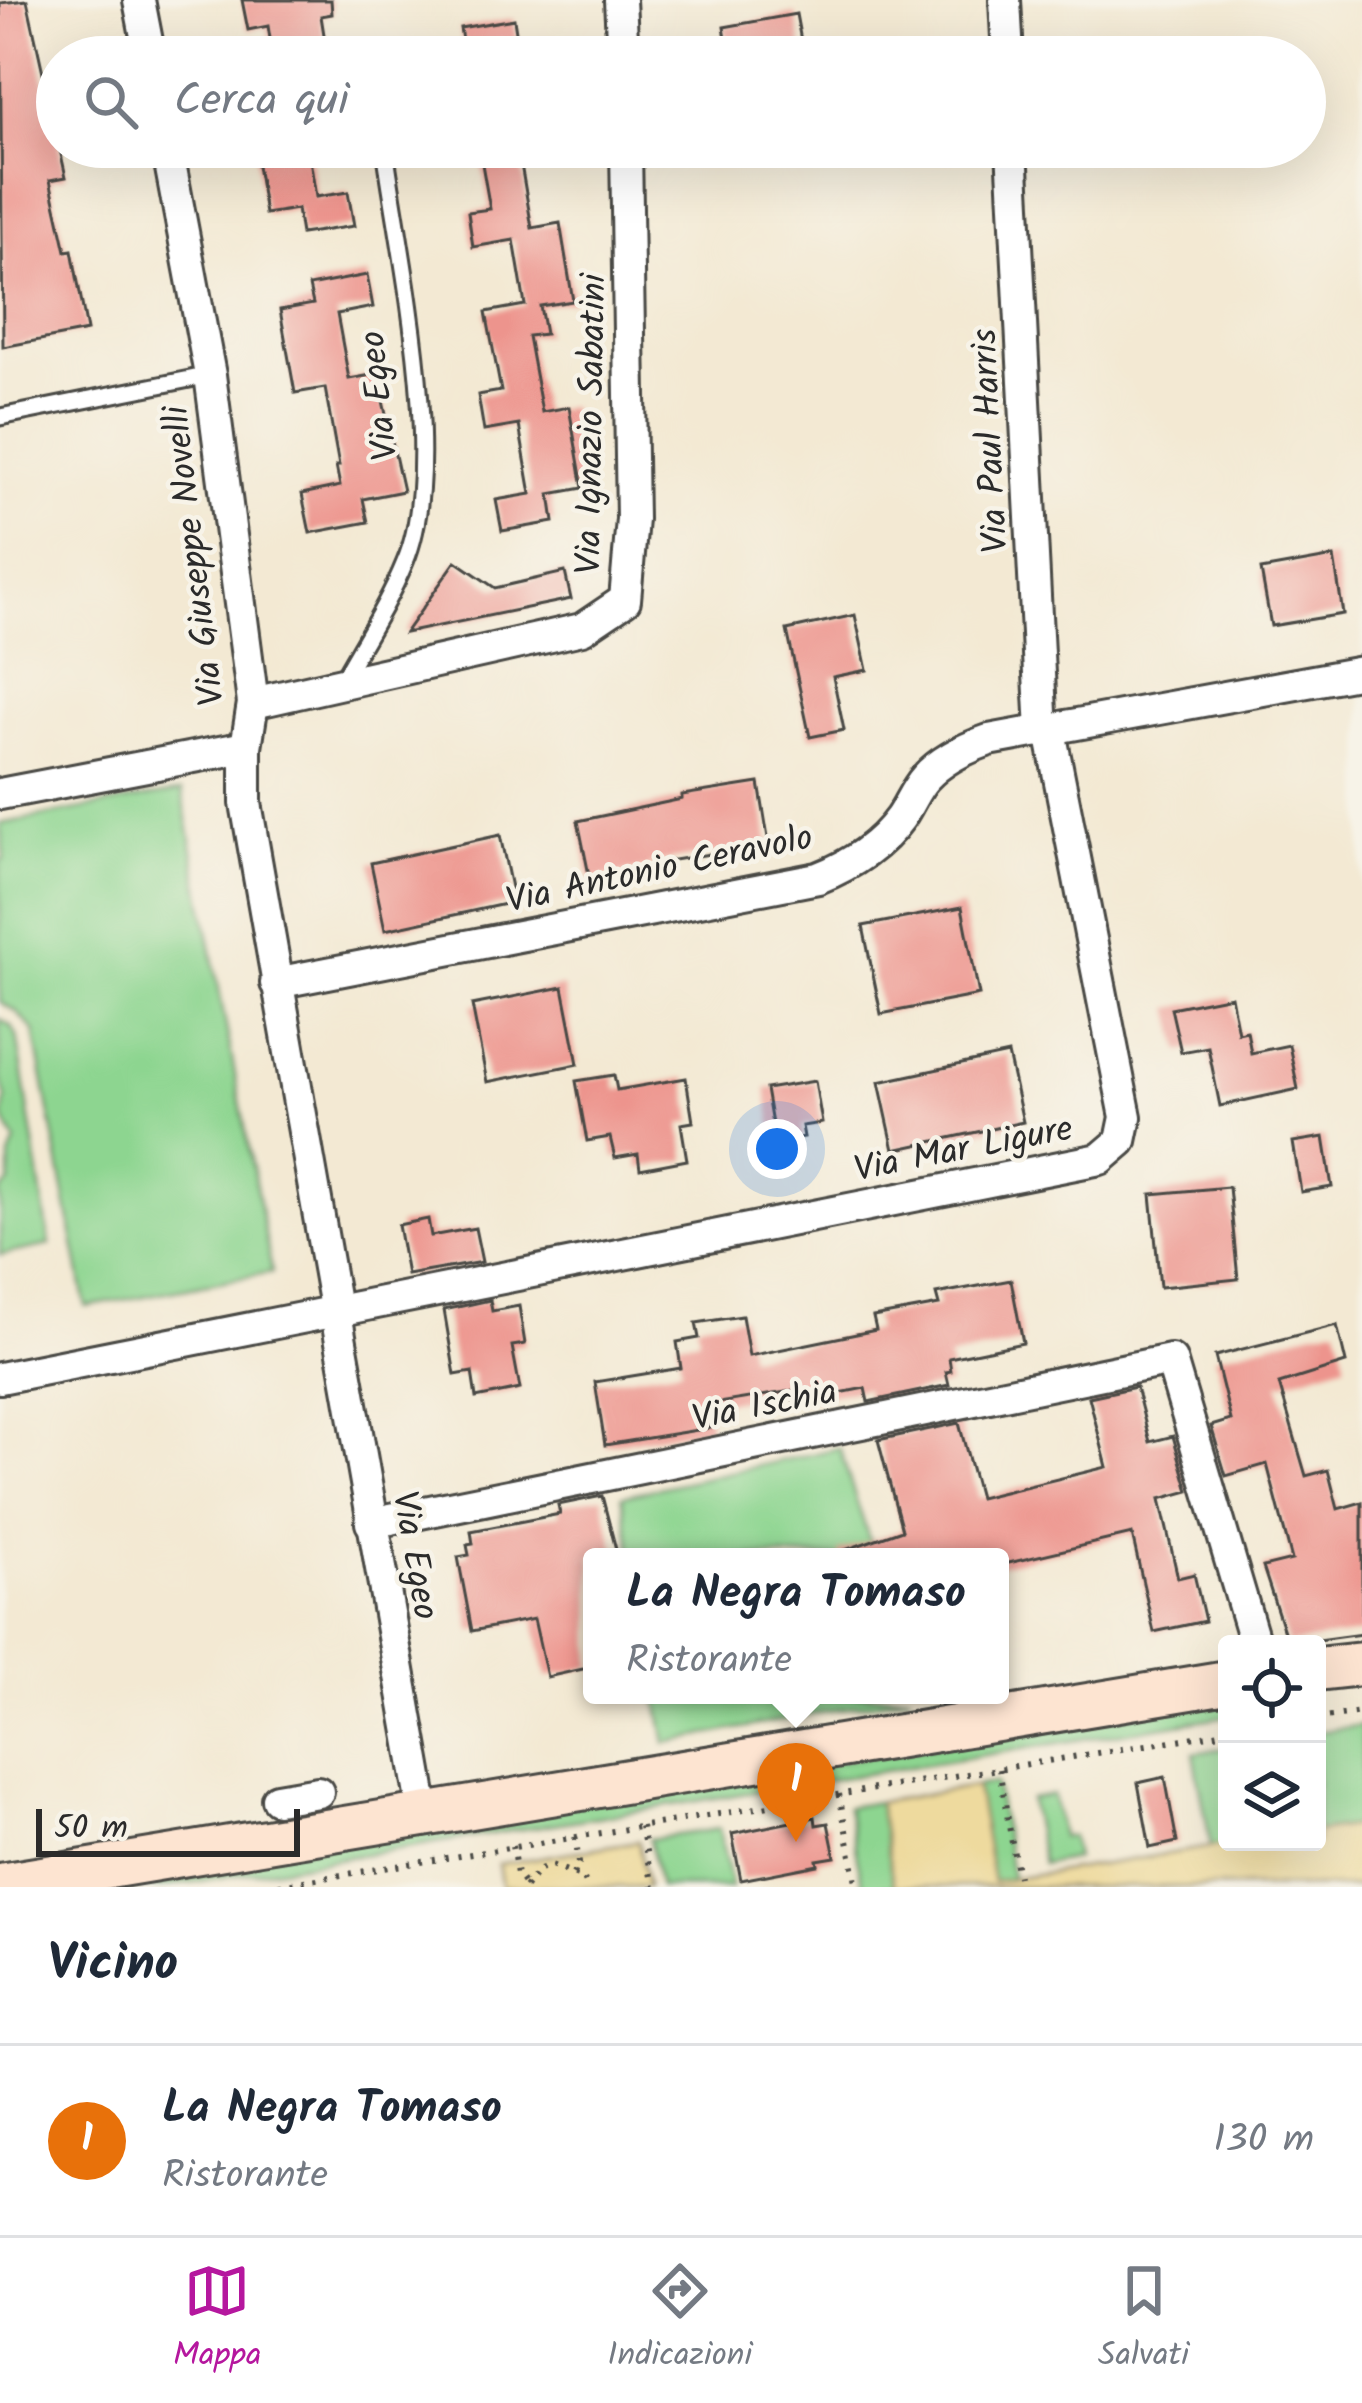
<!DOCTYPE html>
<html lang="it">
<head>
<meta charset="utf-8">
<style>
  :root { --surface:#fff; --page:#f6f6f7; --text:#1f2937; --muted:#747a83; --line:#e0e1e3; --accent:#b5179e }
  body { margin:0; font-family:Kalam,sans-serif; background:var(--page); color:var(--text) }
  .controls { position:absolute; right:36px; bottom:36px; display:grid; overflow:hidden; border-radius:12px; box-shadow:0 12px 48px #0002 }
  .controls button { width:108px; height:108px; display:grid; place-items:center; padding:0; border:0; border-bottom:3px solid var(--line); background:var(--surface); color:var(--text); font:60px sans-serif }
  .scale { position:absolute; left:36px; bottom:30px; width:264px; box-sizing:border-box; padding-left:12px; border:6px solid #2b2b2b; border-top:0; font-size:33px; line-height:42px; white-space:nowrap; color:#2b2b2b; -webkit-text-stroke:9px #f7f3e8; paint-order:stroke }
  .you { position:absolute; left:777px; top:1149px; width:42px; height:42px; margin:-30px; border:9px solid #fff; border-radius:50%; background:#1a73e8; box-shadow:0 0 0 18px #1a73e833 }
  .badge { display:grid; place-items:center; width:78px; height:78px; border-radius:50%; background:var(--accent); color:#fff; font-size:39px; font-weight:700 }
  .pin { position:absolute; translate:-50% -99px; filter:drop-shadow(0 3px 6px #0008) }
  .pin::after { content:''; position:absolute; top:63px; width:42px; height:36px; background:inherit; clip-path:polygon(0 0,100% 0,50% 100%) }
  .popup { position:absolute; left:583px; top:1548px; width:426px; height:156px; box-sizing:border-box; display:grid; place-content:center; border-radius:12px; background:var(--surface); filter:drop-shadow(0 3px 9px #0005); font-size:39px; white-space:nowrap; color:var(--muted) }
  .popup b { font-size:45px; color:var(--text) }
  .popup::after { content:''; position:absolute; left:50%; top:100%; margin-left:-24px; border:24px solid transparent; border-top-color:var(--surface) }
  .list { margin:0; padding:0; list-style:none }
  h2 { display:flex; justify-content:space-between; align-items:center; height:156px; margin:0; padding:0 48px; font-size:51px }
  h2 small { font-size:39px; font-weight:400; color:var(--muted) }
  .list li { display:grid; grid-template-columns:78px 1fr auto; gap:36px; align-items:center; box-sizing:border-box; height:192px; padding:0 48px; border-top:3px solid var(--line) }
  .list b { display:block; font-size:45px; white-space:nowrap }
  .list p { margin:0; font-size:39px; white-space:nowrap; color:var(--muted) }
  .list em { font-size:39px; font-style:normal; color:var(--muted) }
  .icon { flex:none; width:66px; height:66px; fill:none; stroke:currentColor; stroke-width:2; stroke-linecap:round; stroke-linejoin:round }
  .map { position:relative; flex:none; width:1362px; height:1887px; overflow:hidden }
  .search { position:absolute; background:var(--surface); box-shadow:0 12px 48px #0002; left:36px; right:36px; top:36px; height:132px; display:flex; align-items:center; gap:30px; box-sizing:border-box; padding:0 42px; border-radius:66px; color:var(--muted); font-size:45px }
  .sheet { height:348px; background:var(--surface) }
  nav { display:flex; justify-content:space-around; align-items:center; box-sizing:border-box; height:168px; border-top:3px solid var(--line); background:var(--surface); font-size:33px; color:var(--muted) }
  nav a { display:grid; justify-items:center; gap:6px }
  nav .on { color:var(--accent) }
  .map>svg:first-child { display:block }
</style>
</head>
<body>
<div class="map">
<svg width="1362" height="1887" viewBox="0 0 1362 1887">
  <rect width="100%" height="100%" fill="#f7f3e8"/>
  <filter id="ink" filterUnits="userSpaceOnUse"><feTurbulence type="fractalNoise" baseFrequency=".00833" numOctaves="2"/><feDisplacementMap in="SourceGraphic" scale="24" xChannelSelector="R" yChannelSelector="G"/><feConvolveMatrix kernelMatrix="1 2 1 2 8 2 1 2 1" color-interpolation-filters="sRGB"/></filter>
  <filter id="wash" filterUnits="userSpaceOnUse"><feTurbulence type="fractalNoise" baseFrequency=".004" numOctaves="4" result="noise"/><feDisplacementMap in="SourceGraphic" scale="48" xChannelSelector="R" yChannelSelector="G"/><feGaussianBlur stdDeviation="2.7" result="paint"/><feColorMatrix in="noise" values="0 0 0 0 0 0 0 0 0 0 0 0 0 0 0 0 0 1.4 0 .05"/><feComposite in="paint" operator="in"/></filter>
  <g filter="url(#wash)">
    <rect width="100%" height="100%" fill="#f3e9d3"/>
    <g fill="#8dd590" stroke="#5c805e" stroke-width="3">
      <path d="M182,791L272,1272L86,1307L34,1031L17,1012L0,1002V860L4,859L0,824Z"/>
      <path d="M0,1019L11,1026L17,1036L50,1245L0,1255V1192L10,1183V1157L16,1142L3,1117L6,1098L0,1077Z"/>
      <path d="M839,1448L875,1557H633L622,1496Z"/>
      <path d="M657,1695H911L666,1743Z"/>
      <path d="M1227,1698V1716L161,1887H61Z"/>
      <path d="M1362,1725V1825L1317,1832V1732Z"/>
      <path d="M1227,1748V1842H1242L1211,1847L1194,1753Z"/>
      <path d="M995,1783L1012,1879L992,1882L976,1786Z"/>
      <path d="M1053,1795L1061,1837L1071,1836L1075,1858L1042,1864L1030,1799Z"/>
      <path d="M878,1802L894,1887H863L847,1807Z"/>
      <path d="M719,1829L731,1887H659L649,1839Z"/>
    </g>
    <g fill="#eeda9e" stroke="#8c8264" stroke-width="3">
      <path d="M976,1786L993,1882L1241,1842H1317V1832L1362,1825V1887H894L878,1802Z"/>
      <path d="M638,1841L647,1887H502L498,1864Z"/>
    </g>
    <g id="blocks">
      <g fill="#ed948d">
        <path d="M27,0L66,177L50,180L66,251L72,250L87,331L3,347L0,3Z"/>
        <path d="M242,0H331L332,14L321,16L325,41L272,51L268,26L248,30Z"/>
        <path d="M796,14L804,57H729L724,27Z"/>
        <path d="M514,19L520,57H465L460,28Z"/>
        <path d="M254,147H308L316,197L348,192L354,226L301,234L297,209L265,214Z"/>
        <path d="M479,147H518L532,228L560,223L573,301L540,306L545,334L528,336L542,412L569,407L583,488L550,494L554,522L502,531L496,500L531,494L519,425L484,431L478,395L501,391L486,312L525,305L514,240L473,247L468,212L490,209Z"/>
        <path d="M367,275L373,307L337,314L349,379L377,374L403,491L363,499L368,522L310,533L302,494L340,486L336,466H339L325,388L295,393L280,310L313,304L309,286Z"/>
        <path d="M1334,557L1343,614L1271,626L1261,570Z"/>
        <path d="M456,561L495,588L565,572L571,599L405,633Z"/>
        <path d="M855,615L867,670L833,677L844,730L810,737L787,630Z"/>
        <path d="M759,783L769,844L650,864V868L590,880L578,821L682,799V795Z"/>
        <path d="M500,835L514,902L385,930L371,863Z"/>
        <path d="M962,907L979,995L881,1014L863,926Z"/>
        <path d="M563,987L578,1064L487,1082L472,1005Z"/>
        <path d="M1231,996L1238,1033L1247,1031L1251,1053L1289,1045L1298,1089L1220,1106L1208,1047L1181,1052L1171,1008Z"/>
        <path d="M1008,1054L1023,1122L894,1150L879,1082Z"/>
        <path d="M614,1075L617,1090L686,1078L693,1122L681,1124L687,1160L640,1169L638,1154L615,1158L610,1137L587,1141L576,1081Z"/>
        <path d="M815,1081L822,1123L802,1126L804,1137L775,1142L766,1089Z"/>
        <path d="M1324,1137L1332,1187L1301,1192L1293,1142Z"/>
        <path d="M1229,1187L1238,1279L1160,1287L1151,1194Z"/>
        <path d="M428,1219L431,1236L475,1228L482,1262L407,1275L398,1225Z"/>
        <path d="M1011,1280L1023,1343L949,1358L951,1371L946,1372L949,1385L868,1402L865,1388L794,1402L792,1391L706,1405L710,1428L605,1445L595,1382L681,1368L677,1342L699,1338L696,1323L742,1316L749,1356L876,1330L873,1317L939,1305L936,1294Z"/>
        <path d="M490,1300L492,1311L519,1306L525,1344L512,1346L520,1389L476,1398L472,1372L455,1375L444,1310Z"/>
        <path d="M1337,1325L1346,1363L1279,1384L1306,1476L1328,1470L1338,1509L1362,1502V1634L1288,1644L1263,1567L1292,1560L1267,1464L1226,1476L1211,1426L1231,1420L1215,1356Z"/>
        <path d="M1136,1387L1150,1442L1173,1436L1189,1491L1160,1499L1178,1578L1194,1574L1205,1621L1154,1632L1132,1534L1000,1565V1557H839V1552L902,1530L878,1440L959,1423L979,1498L1107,1467L1089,1397Z"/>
        <path d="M602,1496L618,1557H592V1667L547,1677L534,1619L472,1631L458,1557L469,1555L467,1545L473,1544L471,1531L560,1514L558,1505Z"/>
        <path d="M1165,1777L1177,1842L1150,1848L1138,1783Z"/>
        <path d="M815,1817L816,1825L828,1823L835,1857L817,1860L818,1865L741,1880L732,1834Z"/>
      </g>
    </g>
  </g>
  <g filter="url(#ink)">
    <use href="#blocks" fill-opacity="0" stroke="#494844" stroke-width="3"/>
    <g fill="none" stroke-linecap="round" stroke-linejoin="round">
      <defs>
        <g id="lane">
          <path d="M0,417L210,375"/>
          <path d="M340,683C362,643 388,604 405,562C446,467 401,261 386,155"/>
        </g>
        <g id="street">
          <path d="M139,0L150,57"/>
          <path d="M620,0L623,57"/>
          <path d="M1005,0L1008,57"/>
          <path d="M167,147L210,375L253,703L246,747V803L424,1812"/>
          <path d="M1012,147L1042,732"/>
          <path d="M253,703L582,629L625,600L632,519L626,147"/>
          <path d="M0,794L246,747"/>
          <path d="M276,983L818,878C851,865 879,847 900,818C909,805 915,789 925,778C942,759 966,748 989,740L1362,672"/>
          <path d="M0,1378L1100,1159L1121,1141L1126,1117L1050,731"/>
          <path d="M371,1523L1171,1360L1255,1644"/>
          <path d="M277,1799L318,1792"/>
        </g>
        <g id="secondary">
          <path d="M1317,1669L1362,1664"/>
          <path d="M0,1885L1227,1682"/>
        </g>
      </defs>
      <use href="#lane" stroke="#494844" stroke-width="21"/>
      <use href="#street" stroke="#494844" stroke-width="36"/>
      <use href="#secondary" stroke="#494844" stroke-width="48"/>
      <g stroke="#494844" stroke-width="6" stroke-dasharray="3 9" stroke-linecap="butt">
        <path d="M1317,1718L1362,1712"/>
        <path d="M999,1769L1018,1877"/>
        <path d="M839,1794L857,1887"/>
        <path d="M641,1826L653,1887"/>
        <path d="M512,1846L517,1874L526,1886"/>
        <path d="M573,1874L579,1863L575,1835"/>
        <path d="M267,1887L1227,1732"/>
        <path d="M525,1887L540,1869L551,1865L583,1877L588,1887"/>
      </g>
      <use href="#lane" stroke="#fff" stroke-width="15"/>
      <use href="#street" stroke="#fff" stroke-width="30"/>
      <use href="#secondary" stroke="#fde4d1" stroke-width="42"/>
    </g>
  </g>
  <g text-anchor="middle" stroke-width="9" stroke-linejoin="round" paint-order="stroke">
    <g font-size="36" fill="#2b2b2b" stroke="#f7f3e8">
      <text transform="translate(377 396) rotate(-96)" y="13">Via Egeo</text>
      <text transform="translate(589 424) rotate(-89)" y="13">Via Ignazio Sabatini</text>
      <text transform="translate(988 441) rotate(-93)" y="13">Via Paul Harris</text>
      <text transform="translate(192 556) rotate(-97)" y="13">Via Giuseppe Novelli</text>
      <text transform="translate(659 867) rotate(-12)" y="13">Via Antonio Ceravolo</text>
      <text transform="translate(963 1147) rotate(-11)" y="13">Via Mar Ligure</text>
      <text transform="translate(764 1403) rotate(-11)" y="13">Via Ischia</text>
      <text transform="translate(417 1555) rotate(80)" y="13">Via Egeo</text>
    </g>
  </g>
</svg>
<div class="controls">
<button><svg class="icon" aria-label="locate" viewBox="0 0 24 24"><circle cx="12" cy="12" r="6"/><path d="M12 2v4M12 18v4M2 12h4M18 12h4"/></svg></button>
<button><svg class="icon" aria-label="layers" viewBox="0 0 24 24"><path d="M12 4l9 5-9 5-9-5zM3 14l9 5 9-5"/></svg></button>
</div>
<div class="scale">50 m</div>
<div class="you"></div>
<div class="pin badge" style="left:796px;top:1842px;background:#e8710a">1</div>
<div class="popup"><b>La Negra Tomaso</b>Ristorante</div>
<div class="search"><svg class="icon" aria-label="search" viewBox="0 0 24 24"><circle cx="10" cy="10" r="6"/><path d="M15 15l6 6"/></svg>Cerca qui</div>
</div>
<section class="sheet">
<h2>Vicino<small></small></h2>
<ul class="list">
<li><span class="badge" style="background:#e8710a">1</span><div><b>La Negra Tomaso</b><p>Ristorante</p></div><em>130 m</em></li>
</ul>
</section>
<nav>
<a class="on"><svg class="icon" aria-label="map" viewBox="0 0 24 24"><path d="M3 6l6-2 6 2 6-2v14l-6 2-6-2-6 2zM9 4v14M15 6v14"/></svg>Mappa</a>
<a><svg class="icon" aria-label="directions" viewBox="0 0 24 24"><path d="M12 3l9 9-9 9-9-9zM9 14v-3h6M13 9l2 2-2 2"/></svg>Indicazioni</a>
<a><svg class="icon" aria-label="saved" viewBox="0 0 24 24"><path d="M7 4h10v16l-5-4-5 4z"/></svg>Salvati</a>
</nav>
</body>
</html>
